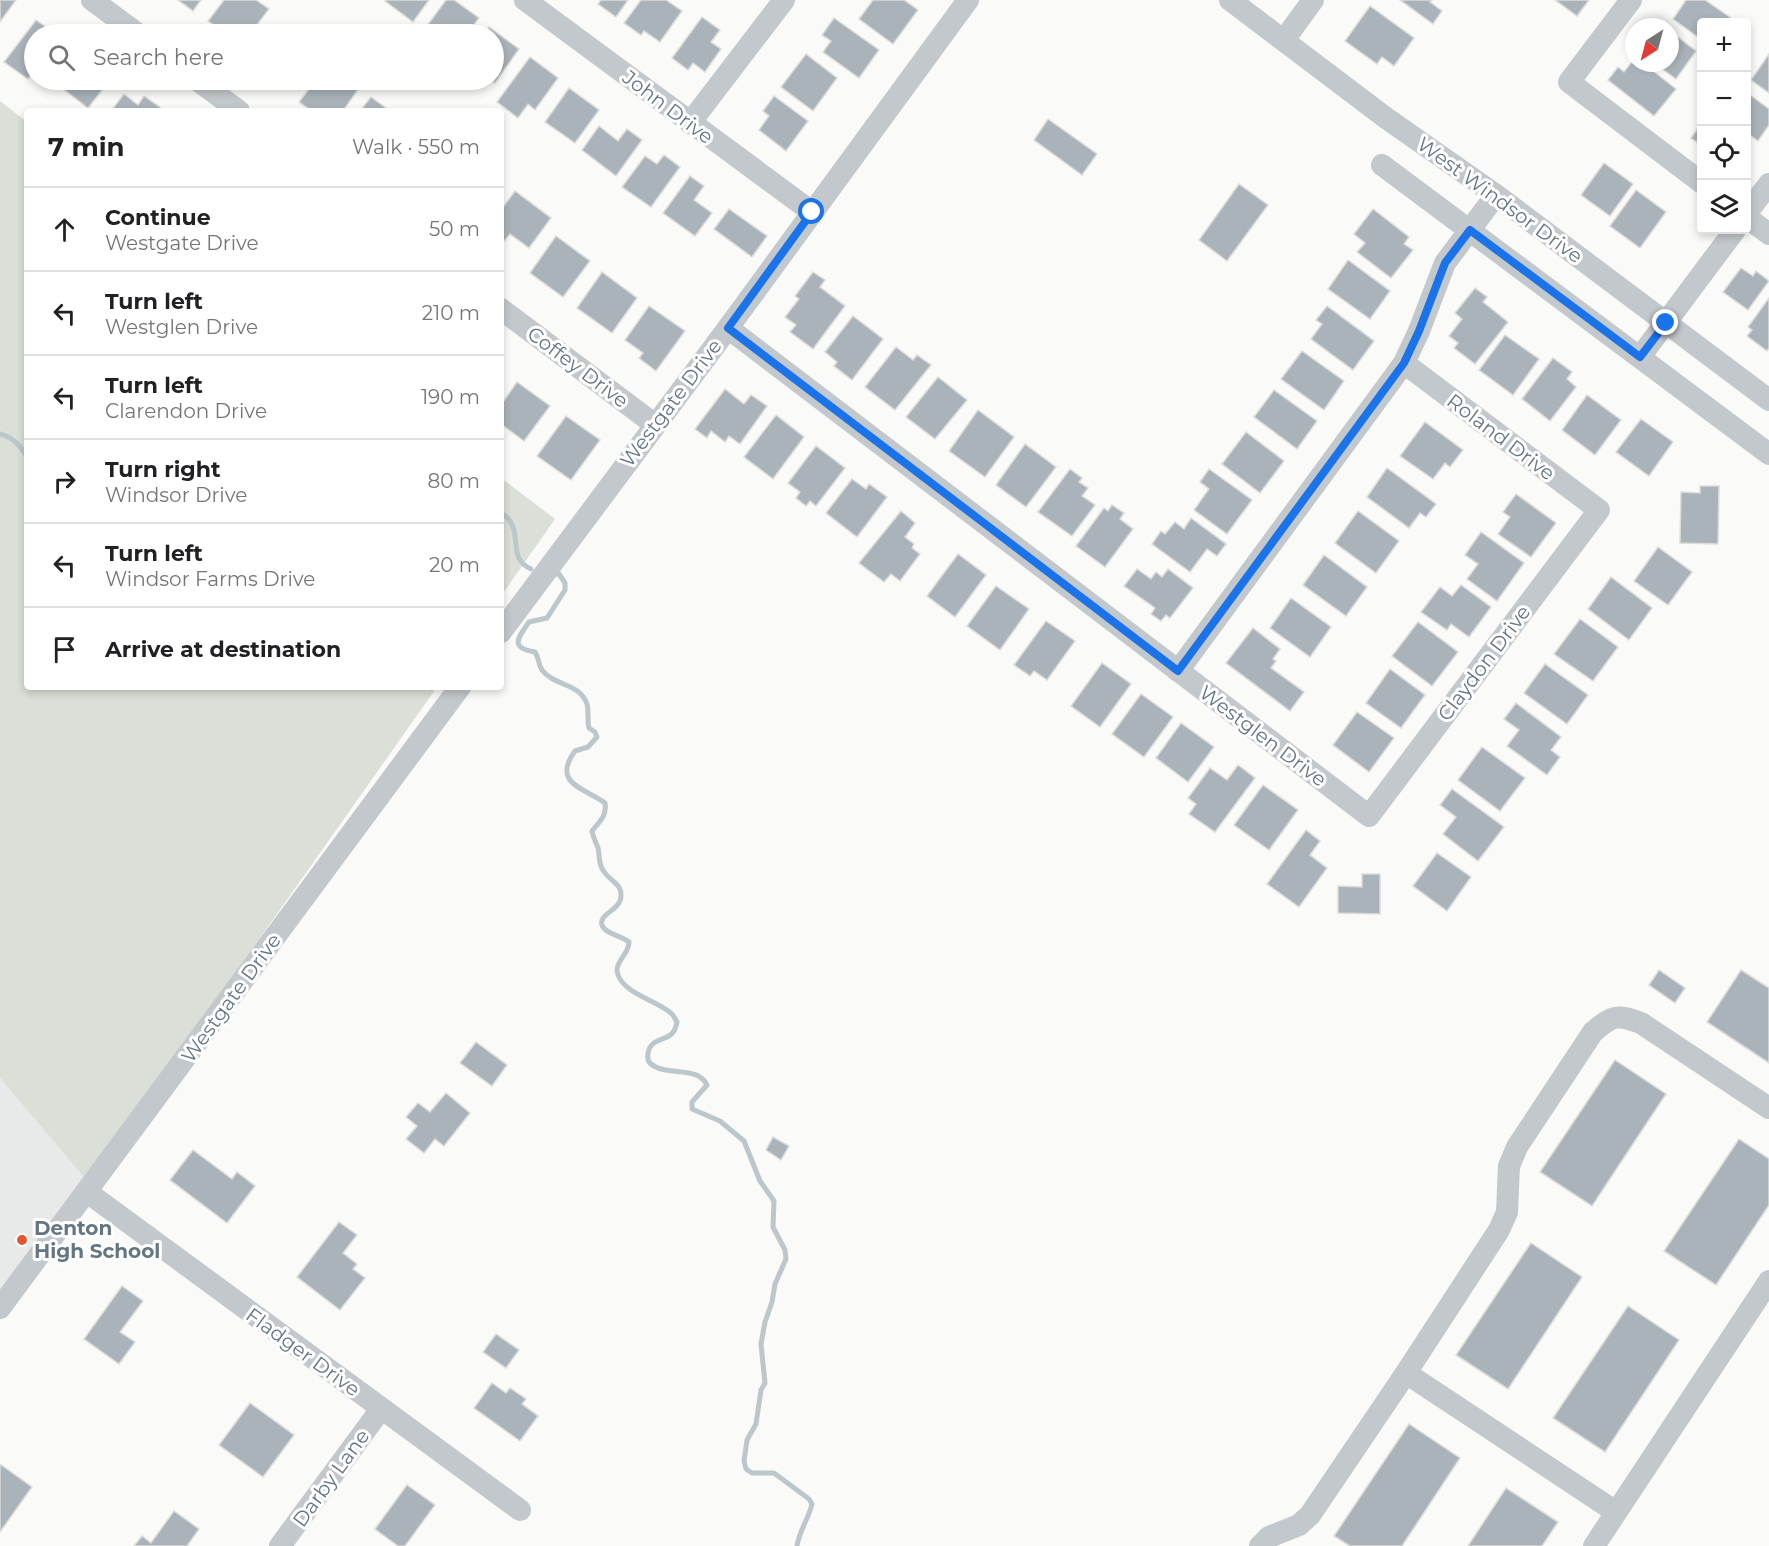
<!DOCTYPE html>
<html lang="en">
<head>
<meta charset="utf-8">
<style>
  :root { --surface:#fff; --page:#f2f2f2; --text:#202124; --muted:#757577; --line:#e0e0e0 }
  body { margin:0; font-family:Montserrat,sans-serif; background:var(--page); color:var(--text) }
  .controls { position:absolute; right:18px; top:18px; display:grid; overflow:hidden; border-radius:6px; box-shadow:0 3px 9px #0003 }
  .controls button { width:54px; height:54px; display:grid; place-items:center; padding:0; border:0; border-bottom:2px solid var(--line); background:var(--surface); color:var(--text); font:30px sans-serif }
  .compass { position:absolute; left:1625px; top:18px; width:54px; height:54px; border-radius:50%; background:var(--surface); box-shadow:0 3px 9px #0003; rotate:216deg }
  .stop { position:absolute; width:18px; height:18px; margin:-14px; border:4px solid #1a73e8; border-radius:50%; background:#fff }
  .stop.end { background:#1a73e8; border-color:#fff; box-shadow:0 2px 6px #0008 }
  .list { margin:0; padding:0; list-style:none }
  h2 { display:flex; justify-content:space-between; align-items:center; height:78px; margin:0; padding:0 24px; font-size:26px }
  h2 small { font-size:20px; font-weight:400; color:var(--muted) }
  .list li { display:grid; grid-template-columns:39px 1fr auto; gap:18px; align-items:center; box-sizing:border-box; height:84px; padding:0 24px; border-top:2px solid var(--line) }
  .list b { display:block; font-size:22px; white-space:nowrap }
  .list p { margin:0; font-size:20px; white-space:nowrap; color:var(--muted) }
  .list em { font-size:20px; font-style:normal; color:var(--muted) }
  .icon { flex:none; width:33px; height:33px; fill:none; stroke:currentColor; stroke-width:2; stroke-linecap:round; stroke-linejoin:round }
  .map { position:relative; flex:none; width:1769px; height:1546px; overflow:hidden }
  .search { position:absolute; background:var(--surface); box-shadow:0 3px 9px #0003; left:24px; top:24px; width:480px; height:66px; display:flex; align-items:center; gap:15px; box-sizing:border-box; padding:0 21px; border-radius:33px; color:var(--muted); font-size:22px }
  .panel { position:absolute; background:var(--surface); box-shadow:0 3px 9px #0003; left:24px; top:108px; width:480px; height:582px; border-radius:6px }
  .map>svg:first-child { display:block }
</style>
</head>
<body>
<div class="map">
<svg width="1769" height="1546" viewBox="0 0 1769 1546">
  <rect width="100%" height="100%" fill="#fafaf8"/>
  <path fill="#e8e9e9" d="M0,1078L88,1182L0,1297Z"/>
  <g fill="#dadfd7">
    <path d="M0,101L27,122V687H437L88,1182L0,1078Z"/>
    <path d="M501,478L555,519L501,596Z"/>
  </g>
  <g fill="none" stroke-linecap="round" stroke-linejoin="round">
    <g stroke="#bbc7cb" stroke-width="5">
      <path d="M0,434C13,437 20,446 27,456"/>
      <path d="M501,513C527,528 504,557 531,569"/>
      <path d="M555,574H559L565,583V590L547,618L529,622C517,639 510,648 535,652C539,658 538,664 542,670C554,686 580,683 587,704C589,712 587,719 589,728L595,732L597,737L588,747L575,751C551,784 585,788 605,803C607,816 600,821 592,831C593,838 596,842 598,848C600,856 598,863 603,870C608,880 622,883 621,896C621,910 598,914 602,925C605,934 622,936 629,942C629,954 616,961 617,971C620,993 659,1001 672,1014C674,1016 675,1019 677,1022C674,1039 665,1036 654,1043C648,1047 645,1059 651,1064C667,1077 697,1065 707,1085L692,1102V1109L720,1121L744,1141L760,1181L774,1201L773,1227L785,1250L786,1259L775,1284L772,1302L765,1322L761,1344L765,1383L761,1390L756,1424L747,1440L744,1461L746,1469L752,1473H774L809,1499L812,1504C809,1518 799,1531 797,1546"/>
    </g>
  </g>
  <g fill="#aab3b9" stroke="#dcdcda" stroke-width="1.5">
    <path d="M0,0H16L0,22Z"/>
    <path d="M178,0H201L193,11Z"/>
    <path d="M224,0H256L269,9L250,34H222L224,32L208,21Z"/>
    <path d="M386,0H429L413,22L385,1Z"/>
    <path d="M446,0H454L479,18L467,34H430L424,30Z"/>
    <path d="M601,0H628L616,17L598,4Z"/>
    <path d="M641,0H666L682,11L660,42L644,31L641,35L624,23Z"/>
    <path d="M873,0H904L918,10L893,44L859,19Z"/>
    <path d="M1400,0H1432L1430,2L1442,11L1433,24Z"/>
    <path d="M1555,0H1589L1577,16Z"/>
    <path d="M1686,0H1705L1731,18L1728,22H1702V40L1673,19Z"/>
    <path d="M1370,6L1414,38L1394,66L1382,57L1377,64L1345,41Z"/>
    <path d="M702,17L720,30L711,42L721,49L705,72L693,63L688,70L672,58Z"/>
    <path d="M834,18L879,50L859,78L823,52L831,41L822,35Z"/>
    <path d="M36,20L56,34H34V71L28,79L4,62Z"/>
    <path d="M278,25L292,34H271Z"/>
    <path d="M489,27L519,49L495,83L490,80H494V34H483Z"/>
    <path d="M1670,31L1696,51L1676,79L1654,63H1670Z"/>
    <path d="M806,54L837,78L813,111L781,87Z"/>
    <path d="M1769,54V93L1751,80Z"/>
    <path d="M530,57L558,78L535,110L528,104L518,118L497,102Z"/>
    <path d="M1634,59V63H1643L1676,89L1654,116L1608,80L1618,67L1624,72Z"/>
    <path d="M57,80H110L88,108L54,82Z"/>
    <path d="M316,80H353L361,85L343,111H312L299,102Z"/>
    <path d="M569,88L599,110L575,143L545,122Z"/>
    <path d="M1746,92L1769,109V125L1758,141L1746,132Z"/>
    <path d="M124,94L138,105L144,96L161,108L159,111H111Z"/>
    <path d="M774,96L808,121L786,151L759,130L769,116L763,111Z"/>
    <path d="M371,97L390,111H360Z"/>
    <path d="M1048,119L1097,154L1082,175L1034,140Z"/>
    <path d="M1701,124H1702V146L1691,138Z"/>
    <path d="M599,126L618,141L627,129L642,140L616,176L582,150Z"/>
    <path d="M664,155L680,167L651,207L622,187L645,156L657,164Z"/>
    <path d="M1604,163L1633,184L1610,216L1581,195Z"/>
    <path d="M690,176L704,186L694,200L712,213L695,236L663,213Z"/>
    <path d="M1239,184L1268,205L1227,261L1199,240Z"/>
    <path d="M1636,190L1666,212L1640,248L1610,226Z"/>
    <path d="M515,191L551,218L529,248L510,234L501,245V210Z"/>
    <path d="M729,209L767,236L752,257L714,229Z"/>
    <path d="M1373,209L1409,237L1404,244L1413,250L1391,278L1357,252L1365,243L1354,234Z"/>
    <path d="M556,236L590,261L563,297L530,273Z"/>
    <path d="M1348,260L1390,291L1370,319L1328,289Z"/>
    <path d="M1741,268L1753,276L1756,271L1769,281L1748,310L1723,292Z"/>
    <path d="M602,272L637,298L612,333L577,308Z"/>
    <path d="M813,272L825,280L820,287L845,306L813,349L790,332L796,325L785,317L799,299L795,296Z"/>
    <path d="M1475,288L1487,297L1483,302L1508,322L1475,364L1454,348L1458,343L1449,336L1462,319L1455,313Z"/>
    <path d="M1769,298V348L1767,351L1747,336L1752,330L1748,327Z"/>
    <path d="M649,306L685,331L656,371L639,358L643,353L625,340Z"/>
    <path d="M1327,306L1374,341L1353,370L1311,339L1322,324L1316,320Z"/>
    <path d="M853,316L883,339L852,380L834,366L837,362L825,352Z"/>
    <path d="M1505,335L1539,359L1513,395L1479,370Z"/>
    <path d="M896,347L913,360L917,355L931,365L895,410L865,387Z"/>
    <path d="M1302,351L1344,381L1324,410L1281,379Z"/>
    <path d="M1553,358L1572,372L1567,379L1576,387L1550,421L1522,399Z"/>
    <path d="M938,377L967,400L935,439L906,417Z"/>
    <path d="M517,382L550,406L524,441L501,424V405Z"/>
    <path d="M725,389L744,404L751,395L767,406L740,444L729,436L725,442L711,431L707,438L695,429Z"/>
    <path d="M1274,390L1317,421L1297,449L1254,417Z"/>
    <path d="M1587,395L1621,420L1595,455L1562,430Z"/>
    <path d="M978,410L1014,437L985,477L949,451Z"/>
    <path d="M776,415L804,437L773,479L744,457Z"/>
    <path d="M566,416L600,440L571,480L537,456Z"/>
    <path d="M1641,419L1673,442L1649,476L1616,452Z"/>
    <path d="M1425,422L1463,450L1450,467L1445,463L1433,479L1400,456Z"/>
    <path d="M1246,432L1284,461L1260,493L1222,464Z"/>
    <path d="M1025,444L1056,467L1026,507L996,485Z"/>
    <path d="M816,446L845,468L816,506L810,501L806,506L796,498L800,492L788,483Z"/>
    <path d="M1387,468L1436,504L1426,517L1420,513L1409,528L1367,497Z"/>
    <path d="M1070,469L1082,478L1079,482L1088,488L1082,496L1095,505L1072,536L1038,512Z"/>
    <path d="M1209,469L1252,500L1227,534L1194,510L1209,489L1200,482Z"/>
    <path d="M852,479L866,489L869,484L887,497L857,537L826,513Z"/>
    <path d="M1700,486H1719L1718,544L1680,543L1681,492L1700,493Z"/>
    <path d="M1516,494L1556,523L1531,557L1498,534L1510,517L1503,512Z"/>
    <path d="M1112,505L1124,513L1120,519L1133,529L1105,567L1076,546L1104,508L1108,511Z"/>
    <path d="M901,511L915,523L905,537L914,544L912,548L920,554L900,581L891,574L884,582L859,563Z"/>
    <path d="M1358,511L1399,541L1376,573L1335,543Z"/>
    <path d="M1191,518L1226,544L1217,556L1207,549L1190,572L1152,544L1161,531L1165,534L1175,522L1184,529Z"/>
    <path d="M1481,532L1524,563L1497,601L1467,579L1478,564L1465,555Z"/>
    <path d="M1658,547L1692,572L1668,605L1634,581Z"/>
    <path d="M958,554L986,575L955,617L927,596Z"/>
    <path d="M1324,555L1367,587L1346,616L1303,585Z"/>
    <path d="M1137,569L1151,579L1156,572L1162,577L1168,569L1193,588L1170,618L1166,615L1161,621L1151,614L1155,608L1124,586Z"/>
    <path d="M1611,577L1652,608L1629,640L1588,609Z"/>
    <path d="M1461,585L1491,607L1469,637L1451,624L1447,630L1421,612L1440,587L1452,596Z"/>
    <path d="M996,586L1029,609L1000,650L967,626Z"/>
    <path d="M1291,598L1331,627L1310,657L1270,628Z"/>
    <path d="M1580,619L1618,647L1593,681L1554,654Z"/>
    <path d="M1046,621L1075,641L1047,680L1034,671L1030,676L1014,665Z"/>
    <path d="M1418,622L1458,652L1432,686L1392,656Z"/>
    <path d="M1253,628L1280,649L1273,659L1276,661L1271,668L1304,692L1290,711L1226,663Z"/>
    <path d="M1102,663L1131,684L1100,727L1071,706Z"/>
    <path d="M1545,664L1588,695L1567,724L1524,693Z"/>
    <path d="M1390,669L1425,695L1401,728L1366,703Z"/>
    <path d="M1141,694L1173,717L1144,757L1112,734Z"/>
    <path d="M1516,703L1561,737L1551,750L1560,757L1547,775L1507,746L1519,730L1504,719Z"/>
    <path d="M1357,712L1394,738L1369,772L1333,745Z"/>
    <path d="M1181,723L1214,747L1188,782L1156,758Z"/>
    <path d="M1482,747L1525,778L1500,811L1458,780Z"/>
    <path d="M1238,765L1255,778L1215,832L1189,814L1196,804L1188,798L1210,768L1227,780Z"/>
    <path d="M1263,785L1298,810L1269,850L1234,825Z"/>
    <path d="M1452,789L1504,827L1478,861L1443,834L1456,817L1440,805Z"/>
    <path d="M1306,830L1320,841L1310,855L1327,868L1299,907L1267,884Z"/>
    <path d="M1437,853L1471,877L1447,911L1413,886Z"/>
    <path d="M1362,874H1380V914L1338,913V886L1362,887Z"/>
    <path d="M1659,970L1685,988L1675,1003L1649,985Z"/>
    <path d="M1741,970L1769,988V1063L1707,1022Z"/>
    <path d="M476,1042L507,1065L492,1086L460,1063Z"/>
    <path d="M1615,1060L1666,1094L1592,1206L1540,1172Z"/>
    <path d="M446,1093L470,1113L444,1146L435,1139L424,1153L406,1139L417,1126L406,1117L418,1103L430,1112Z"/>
    <path d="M773,1137L789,1146L781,1160L766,1150Z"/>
    <path d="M1739,1139L1769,1159V1205L1716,1285L1664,1251Z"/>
    <path d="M193,1150L232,1179L237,1172L255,1186L227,1223L170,1180Z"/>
    <path d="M339,1222L357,1235L343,1253L357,1264L353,1269L365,1278L340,1310L297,1277Z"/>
    <path d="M1531,1243L1582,1277L1508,1389L1456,1355Z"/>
    <path d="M122,1286L143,1301L120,1332L135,1342L119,1364L84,1339Z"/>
    <path d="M1628,1306L1679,1340L1605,1452L1553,1418Z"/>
    <path d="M496,1334L519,1350L506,1368L483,1352Z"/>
    <path d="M492,1383L506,1393L510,1388L526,1399L522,1404L538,1416L520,1441L474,1408Z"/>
    <path d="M250,1403L294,1435L263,1477L219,1445Z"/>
    <path d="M1409,1424L1460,1458L1402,1546H1350L1334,1536Z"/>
    <path d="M0,1464L32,1487L0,1532Z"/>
    <path d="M407,1485L435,1505L405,1546H398L375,1529Z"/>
    <path d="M1506,1488L1558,1522L1542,1546H1468Z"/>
    <path d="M174,1511L199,1529L187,1546H134L142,1536L151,1543Z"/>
  </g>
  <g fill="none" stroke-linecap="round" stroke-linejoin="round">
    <g stroke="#c3c8cc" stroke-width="22">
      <path d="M92,0L138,34"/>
      <path d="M525,0L812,212"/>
      <path d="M1230,0L1386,118L1496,195L1769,400"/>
      <path d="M1631,0L1569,82L1702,183"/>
      <path d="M1284,40L1313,0"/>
      <path d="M197,80L239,111"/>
      <path d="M690,123L784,0"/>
      <path d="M1382,165L1769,454"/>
      <path d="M1746,214L1769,184"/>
      <path d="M1746,217L1769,234"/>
      <path d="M501,309L654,424"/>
      <path d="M728,328L1369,816L1599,510L1404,363"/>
      <path d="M1640,357L1735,230"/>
      <path d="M501,632L728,328L968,0"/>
      <path d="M1178,671L1404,363L1419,331L1445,263L1496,195"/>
      <path d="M87,1192L520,1510"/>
      <path d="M0,1308L460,687"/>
      <path d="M1406,1373L1616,1512"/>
      <path d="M280,1546L381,1409"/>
      <path d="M1260,1546L1269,1537L1299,1525L1310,1515L1406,1373L1499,1230L1507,1212L1509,1166L1517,1147L1593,1032C1613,1015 1617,1014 1641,1023L1769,1108"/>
      <path d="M1594,1546L1769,1281"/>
    </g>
  </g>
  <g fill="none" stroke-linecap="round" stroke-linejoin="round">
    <path stroke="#1a73e8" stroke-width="8" d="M812,212L728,328L1178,671L1404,363L1419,331L1445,263L1470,230L1640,357L1666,323"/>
  </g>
  <circle fill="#e4572e" stroke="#fff" stroke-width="2" cx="22" cy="1240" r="6"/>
  <g text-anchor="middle" stroke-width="6" stroke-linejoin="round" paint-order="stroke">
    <g font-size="20" fill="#657683" stroke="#fff">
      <text transform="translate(668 107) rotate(37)" y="7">John Drive</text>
      <text transform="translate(1500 200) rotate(36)" y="7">West Windsor Drive</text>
      <text transform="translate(578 367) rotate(37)" y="7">Coffey Drive</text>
      <text transform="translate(671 403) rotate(-53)" y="7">Westgate Drive</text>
      <text transform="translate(1501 437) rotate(37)" y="7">Roland Drive</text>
      <text transform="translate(1484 663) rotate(-53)" y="7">Claydon Drive</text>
      <text transform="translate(1263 736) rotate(37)" y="7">Westglen Drive</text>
      <text transform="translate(231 998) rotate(-54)" y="7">Westgate Drive</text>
      <text transform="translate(303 1352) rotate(36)" y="7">Fladger Drive</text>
      <text transform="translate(331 1478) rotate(-54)" y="7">Darby Lane</text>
    </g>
    <g font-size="20" font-weight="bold" fill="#657683" stroke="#fff" text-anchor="start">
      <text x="34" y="1235">Denton<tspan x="34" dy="23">High School</tspan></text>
    </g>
  </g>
</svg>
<div class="controls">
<button>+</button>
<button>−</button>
<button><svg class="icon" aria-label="locate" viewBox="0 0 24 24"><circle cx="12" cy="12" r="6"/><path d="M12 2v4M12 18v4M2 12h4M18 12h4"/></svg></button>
<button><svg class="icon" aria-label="layers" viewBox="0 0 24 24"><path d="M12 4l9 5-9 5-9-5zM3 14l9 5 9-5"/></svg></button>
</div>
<svg class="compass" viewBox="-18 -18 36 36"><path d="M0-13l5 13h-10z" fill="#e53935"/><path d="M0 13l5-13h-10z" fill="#757577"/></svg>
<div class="stop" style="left:812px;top:212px"></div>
<div class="stop end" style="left:1666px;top:323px"></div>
<div class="search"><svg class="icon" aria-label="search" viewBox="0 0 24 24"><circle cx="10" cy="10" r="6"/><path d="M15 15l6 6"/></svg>Search here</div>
<section class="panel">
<h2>7 min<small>Walk · 550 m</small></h2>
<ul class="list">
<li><svg class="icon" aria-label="ahead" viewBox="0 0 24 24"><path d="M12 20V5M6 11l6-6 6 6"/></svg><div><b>Continue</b><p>Westgate Drive</p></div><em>50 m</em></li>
<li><svg class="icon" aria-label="left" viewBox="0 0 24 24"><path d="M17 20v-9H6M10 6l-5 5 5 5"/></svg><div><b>Turn left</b><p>Westglen Drive</p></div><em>210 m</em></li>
<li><svg class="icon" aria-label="left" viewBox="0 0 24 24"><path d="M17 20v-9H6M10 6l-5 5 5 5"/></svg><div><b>Turn left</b><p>Clarendon Drive</p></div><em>190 m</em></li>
<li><svg class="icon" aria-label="right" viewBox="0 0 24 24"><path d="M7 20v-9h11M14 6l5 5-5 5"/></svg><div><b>Turn right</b><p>Windsor Drive</p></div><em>80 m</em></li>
<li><svg class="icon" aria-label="left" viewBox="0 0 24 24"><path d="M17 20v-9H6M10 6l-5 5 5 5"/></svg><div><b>Turn left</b><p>Windsor Farms Drive</p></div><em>20 m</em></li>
<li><svg class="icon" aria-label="arrive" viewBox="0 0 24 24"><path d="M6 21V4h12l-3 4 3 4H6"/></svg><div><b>Arrive at destination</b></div></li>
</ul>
</section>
</div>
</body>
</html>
